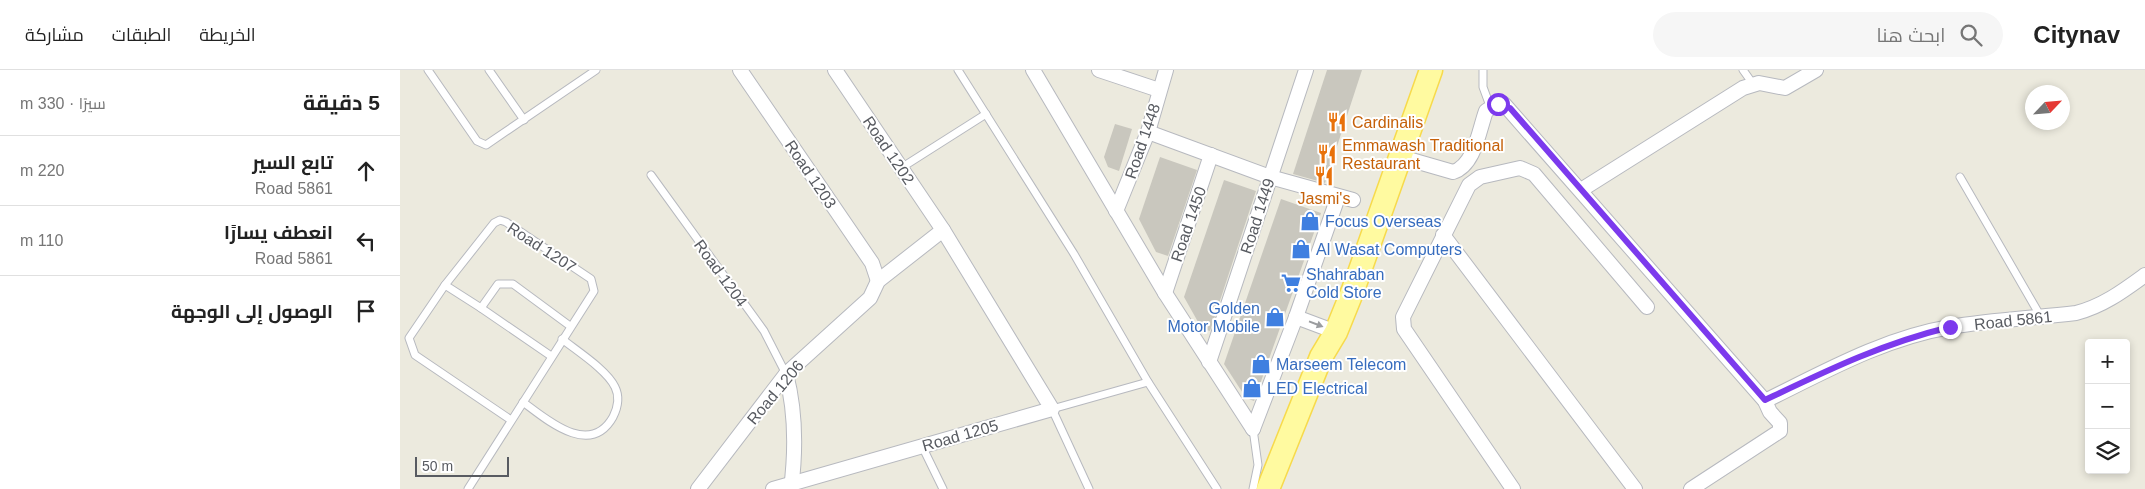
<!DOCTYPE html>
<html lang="ar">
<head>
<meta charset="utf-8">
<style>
  :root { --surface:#fff; --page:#f6f6f6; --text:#222; --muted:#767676; --line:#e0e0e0 }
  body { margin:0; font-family:Arial,Cairo,sans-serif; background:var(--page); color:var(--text); direction:rtl }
  .controls { position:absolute; right:15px; bottom:15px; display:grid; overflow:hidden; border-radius:5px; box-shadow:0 2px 8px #0003 }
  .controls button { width:45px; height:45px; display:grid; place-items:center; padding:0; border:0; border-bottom:1px solid var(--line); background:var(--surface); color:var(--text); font:25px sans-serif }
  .compass { position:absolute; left:1625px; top:15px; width:45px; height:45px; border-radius:50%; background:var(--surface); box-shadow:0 2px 8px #0003; rotate:64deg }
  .scale { position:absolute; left:15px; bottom:12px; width:94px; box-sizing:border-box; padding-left:5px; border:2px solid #585b61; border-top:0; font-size:14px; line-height:18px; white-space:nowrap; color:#585b61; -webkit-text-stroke:4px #fff; paint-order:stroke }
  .stop { position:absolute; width:15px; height:15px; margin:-11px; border:4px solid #7c3aed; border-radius:50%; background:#fff }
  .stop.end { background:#7c3aed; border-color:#fff; box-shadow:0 1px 5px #0008 }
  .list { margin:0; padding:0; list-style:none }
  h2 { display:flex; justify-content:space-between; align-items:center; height:65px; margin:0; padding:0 20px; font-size:21px }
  h2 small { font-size:16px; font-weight:400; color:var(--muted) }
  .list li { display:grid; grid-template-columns:32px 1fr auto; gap:15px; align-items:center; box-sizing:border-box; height:70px; padding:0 20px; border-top:1px solid var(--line) }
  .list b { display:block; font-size:19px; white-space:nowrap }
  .list p { margin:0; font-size:16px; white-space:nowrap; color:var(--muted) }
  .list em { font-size:16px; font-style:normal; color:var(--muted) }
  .icon { flex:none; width:28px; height:28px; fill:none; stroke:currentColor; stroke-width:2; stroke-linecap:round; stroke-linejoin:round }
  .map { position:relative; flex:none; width:1745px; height:419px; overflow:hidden; direction:ltr }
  header { display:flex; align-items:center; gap:30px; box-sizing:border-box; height:70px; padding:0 25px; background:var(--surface); border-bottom:1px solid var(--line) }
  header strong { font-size:24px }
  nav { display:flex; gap:28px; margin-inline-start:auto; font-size:18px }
  .search { width:350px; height:45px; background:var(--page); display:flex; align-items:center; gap:12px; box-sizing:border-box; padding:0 18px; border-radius:28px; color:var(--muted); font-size:19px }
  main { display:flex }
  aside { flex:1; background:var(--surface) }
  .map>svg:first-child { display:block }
</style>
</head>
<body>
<header>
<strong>Citynav</strong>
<div class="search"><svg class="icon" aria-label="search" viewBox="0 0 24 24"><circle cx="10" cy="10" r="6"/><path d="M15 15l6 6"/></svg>ابحث هنا</div>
<nav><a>الخريطة</a><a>الطبقات</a><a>مشاركة</a></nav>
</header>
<main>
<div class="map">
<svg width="1745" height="419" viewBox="0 0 1745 419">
  <rect width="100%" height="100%" fill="#eceade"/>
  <g fill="#c9c7be">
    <path d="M927,0H962L925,113L893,104Z"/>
    <path d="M715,54L732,59L719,101L708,97L704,87Z"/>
    <path d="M760,87L797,100L768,186L756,182L739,149Z"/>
    <path d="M824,110L856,121L810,261L802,259L784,227Z"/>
    <path d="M881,129L921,143L854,331L846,328L824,294Z"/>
  </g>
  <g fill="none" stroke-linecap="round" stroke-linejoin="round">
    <defs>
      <g id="lane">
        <path d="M28,0L77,71L86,75L196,0"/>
        <path d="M89,0L124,50"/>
        <path d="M558,0L674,184L748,312L817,419"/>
        <path d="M1083,0V17L1090,36"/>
        <path d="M1343,0L1353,14"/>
        <path d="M501,98L586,44"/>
        <path d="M251,105L364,261L386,304"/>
        <path d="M1560,107L1641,247"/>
        <path d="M45,215L9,268L15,285L111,350"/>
        <path d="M81,238L151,286"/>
        <path d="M123,332C146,349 190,388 213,347C218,337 220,327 215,317C207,300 177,281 162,269"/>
        <path d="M853,359L858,395L853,419"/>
        <path d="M522,376L543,419"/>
        <path d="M68,419L194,221L191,209L106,152L100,150L94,153L45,215L81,238L98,214H113L170,256"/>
        <path d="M689,419L652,339L748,312"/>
      </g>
      <g id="street">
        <path d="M340,0L472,193L478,211"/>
        <path d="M633,0L765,223L853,359"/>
        <path d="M699,0L759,20"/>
        <path d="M748,62L870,107L953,130"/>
        <path d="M1001,87L1053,102C1075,95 1079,60 1086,41L1097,34H1104L1365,331L1370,342L1380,353V361L1291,419"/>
        <path d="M1181,120L1343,18L1359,13L1385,18L1416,0"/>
        <path d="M716,141L748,62L766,0"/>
        <path d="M1043,165L1235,419"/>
        <path d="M765,223L811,85"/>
        <path d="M896,247L936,262"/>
        <path d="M809,292L906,0"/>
        <path d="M386,304C396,342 396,380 391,419"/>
        <path d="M1365,331C1424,302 1484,268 1550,257C1591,250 1634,248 1676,243C1703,236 1723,221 1745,205"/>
        <path d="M853,359L896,247L938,127"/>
        <path d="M298,419L386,304L470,228L478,211L543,160"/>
        <path d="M373,419L652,339L543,160L435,0"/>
        <path d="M1113,419L1004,259L1003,247L1069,115L1080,107L1120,98L1134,104L1247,237"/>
      </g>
      <path id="primary" d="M868,419L921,287L936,262L953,220L1031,0"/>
    </defs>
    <use href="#lane" stroke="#b7b9bf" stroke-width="9"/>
    <use href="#street" stroke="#b7b9bf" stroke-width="16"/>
    <use href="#primary" stroke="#f7da4c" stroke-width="25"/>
    <use href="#lane" stroke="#fff" stroke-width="7"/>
    <use href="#street" stroke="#fff" stroke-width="14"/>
    <use href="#primary" stroke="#fffaa0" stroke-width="22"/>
  </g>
  <defs><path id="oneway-solid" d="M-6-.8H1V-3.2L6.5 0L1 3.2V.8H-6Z" transform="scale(1.25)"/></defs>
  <use fill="#9b9da0" href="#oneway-solid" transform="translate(916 254) rotate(21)"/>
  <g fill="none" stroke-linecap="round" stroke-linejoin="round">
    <path stroke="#7c3aed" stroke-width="6" d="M1098,34L1110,38L1365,330C1428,300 1481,274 1550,257"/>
  </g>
  <defs>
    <symbol id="restaurant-bare" viewBox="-9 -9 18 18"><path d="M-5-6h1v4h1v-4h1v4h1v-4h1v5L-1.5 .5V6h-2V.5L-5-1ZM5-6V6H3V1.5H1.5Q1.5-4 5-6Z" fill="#e8710a" stroke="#fff" stroke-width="2.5" paint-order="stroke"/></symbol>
    <symbol id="shop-bare" viewBox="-9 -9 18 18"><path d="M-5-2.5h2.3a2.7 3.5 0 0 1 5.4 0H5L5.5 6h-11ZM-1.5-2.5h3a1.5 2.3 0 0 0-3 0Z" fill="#3f7fe0" stroke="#fff" stroke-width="2.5" paint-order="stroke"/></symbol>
    <symbol id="supermarket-bare" viewBox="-9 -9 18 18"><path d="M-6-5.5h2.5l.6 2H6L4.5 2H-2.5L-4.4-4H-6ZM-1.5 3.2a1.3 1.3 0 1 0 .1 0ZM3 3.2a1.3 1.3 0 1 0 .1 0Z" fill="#3f7fe0" stroke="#fff" stroke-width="2.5" paint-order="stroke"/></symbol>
  </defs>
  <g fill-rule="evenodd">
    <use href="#restaurant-bare" x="923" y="38" width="28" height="28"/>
    <use href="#restaurant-bare" x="913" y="70" width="28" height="28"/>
    <use href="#restaurant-bare" x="910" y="92" width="28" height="28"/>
    <use href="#shop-bare" x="896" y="137" width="28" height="28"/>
    <use href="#shop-bare" x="887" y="165" width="28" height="28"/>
    <use href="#supermarket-bare" x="877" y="199" width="28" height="28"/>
    <use href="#shop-bare" x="861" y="233" width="28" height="28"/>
    <use href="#shop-bare" x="847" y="280" width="28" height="28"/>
    <use href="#shop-bare" x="838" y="304" width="28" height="28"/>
  </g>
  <g text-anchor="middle" stroke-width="4" stroke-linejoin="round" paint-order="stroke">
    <g font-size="16" fill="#c56008" stroke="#fff" text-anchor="start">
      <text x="952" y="58">Cardinalis</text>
      <text x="942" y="81">Emmawash Traditional<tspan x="942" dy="18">Restaurant</tspan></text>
      <text x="924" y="134" text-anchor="middle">Jasmi's</text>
    </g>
    <g font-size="16" fill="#585b61" stroke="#fff">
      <text transform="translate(742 71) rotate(-71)" y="6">Road 1448</text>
      <text transform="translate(489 80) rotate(56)" y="6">Road 1202</text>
      <text transform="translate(411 104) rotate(56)" y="6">Road 1203</text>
      <text transform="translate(857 146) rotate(-72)" y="6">Road 1449</text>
      <text transform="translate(788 154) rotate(-71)" y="6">Road 1450</text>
      <text transform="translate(142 177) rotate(33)" y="6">Road 1207</text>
      <text transform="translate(321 203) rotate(54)" y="6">Road 1204</text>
      <text transform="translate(1613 250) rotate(-6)" y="6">Road 5861</text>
      <text transform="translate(375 322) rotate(-50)" y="6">Road 1206</text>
      <text transform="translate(560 365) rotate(-16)" y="6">Road 1205</text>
    </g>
    <g font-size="16" fill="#366cbe" stroke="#fff" text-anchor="start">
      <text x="925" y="157">Focus Overseas</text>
      <text x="916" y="185">Al Wasat Computers</text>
      <text x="906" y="210">Shahraban<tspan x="906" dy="18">Cold Store</tspan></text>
      <text x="860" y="244" text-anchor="end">Golden<tspan x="860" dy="18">Motor Mobile</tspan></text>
      <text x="876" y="300">Marseem Telecom</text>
      <text x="867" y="324">LED Electrical</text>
    </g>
  </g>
</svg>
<div class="controls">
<button>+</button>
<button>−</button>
<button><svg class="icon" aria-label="layers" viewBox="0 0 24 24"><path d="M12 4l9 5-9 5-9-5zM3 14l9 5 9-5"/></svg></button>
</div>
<svg class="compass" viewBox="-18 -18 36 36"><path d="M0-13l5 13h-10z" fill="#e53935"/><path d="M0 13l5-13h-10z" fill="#767676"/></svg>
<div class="scale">50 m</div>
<div class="stop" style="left:1098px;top:34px"></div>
<div class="stop end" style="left:1550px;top:257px"></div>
</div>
<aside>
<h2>5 دقيقة<small>سيرًا · 330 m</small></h2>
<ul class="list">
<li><svg class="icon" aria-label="ahead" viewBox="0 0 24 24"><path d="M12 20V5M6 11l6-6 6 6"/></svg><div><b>تابع السير</b><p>Road 5861</p></div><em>220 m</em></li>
<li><svg class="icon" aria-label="left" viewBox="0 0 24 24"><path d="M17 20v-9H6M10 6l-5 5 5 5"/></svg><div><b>انعطف يسارًا</b><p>Road 5861</p></div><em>110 m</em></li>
<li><svg class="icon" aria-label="arrive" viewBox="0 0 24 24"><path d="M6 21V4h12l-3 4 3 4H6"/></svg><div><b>الوصول إلى الوجهة</b></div></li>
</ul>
</aside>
</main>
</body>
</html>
